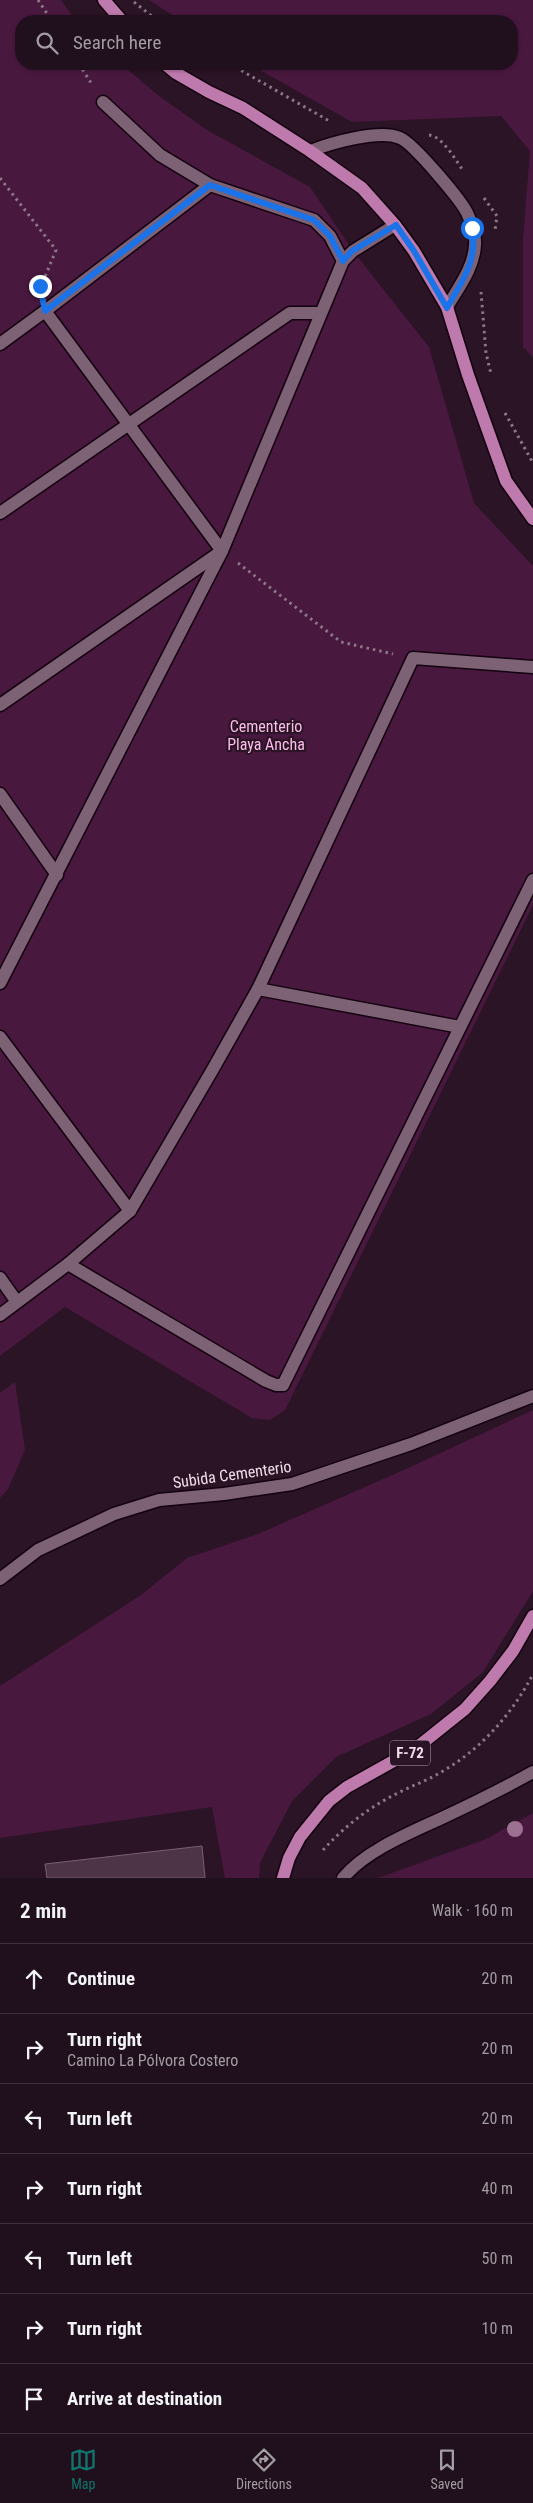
<!DOCTYPE html>
<html lang="en">
<head>
<meta charset="utf-8">
<style>
  :root { --surface:#200f1c; --page:#2d1d29; --text:#f1f3f6; --muted:#a29ca3; --line:#3d2f3b; --accent:#0f766e }
  body { margin:0; font-family:"Roboto Condensed",sans-serif; background:var(--page); color:var(--text) }
  .stop { position:absolute; width:15px; height:15px; margin:-11px; border:4px solid #1a73e8; border-radius:50%; background:#fff }
  .stop.end { background:#1a73e8; border-color:#fff; box-shadow:0 1px 5px #0008 }
  .list { margin:0; padding:0; list-style:none }
  h2 { display:flex; justify-content:space-between; align-items:center; height:65px; margin:0; padding:0 20px; font-size:21px }
  h2 small { font-size:16px; font-weight:400; color:var(--muted) }
  .list li { display:grid; grid-template-columns:32px 1fr auto; gap:15px; align-items:center; box-sizing:border-box; height:70px; padding:0 20px; border-top:1px solid var(--line) }
  .list b { display:block; font-size:19px; white-space:nowrap }
  .list p { margin:0; font-size:16px; white-space:nowrap; color:var(--muted) }
  .list em { font-size:16px; font-style:normal; color:var(--muted) }
  .icon { flex:none; width:28px; height:28px; fill:none; stroke:currentColor; stroke-width:2; stroke-linecap:round; stroke-linejoin:round }
  .map { position:relative; flex:none; width:533px; height:1878px; overflow:hidden }
  .search { position:absolute; background:var(--surface); box-shadow:0 1px 4px #0004; left:15px; right:15px; top:15px; height:55px; display:flex; align-items:center; gap:12px; box-sizing:border-box; padding:0 18px; border-radius:20px; color:var(--muted); font-size:19px }
  .sheet { height:555px; background:var(--surface) }
  nav { display:flex; justify-content:space-around; align-items:center; box-sizing:border-box; height:70px; border-top:1px solid var(--line); background:var(--surface); font-size:14px; color:var(--muted) }
  nav a { display:grid; justify-items:center; gap:2px }
  nav .on { color:var(--accent) }
  .map>svg:first-child { display:block }
</style>
</head>
<body>
<div class="map">
<svg width="533" height="1878" viewBox="0 0 533 1878">
  <rect width="100%" height="100%" fill="#2b1425"/>
  <g fill="#49183f">
    <path d="M0,0H61L76,21H21V64H121L159,96L207,130L310,187L353,251L429,347L474,503L533,566V905L285,1410L270,1420L252,1418L65,1307L0,1356Z"/>
    <path d="M149,0H533V357L523,347V239L530,151L501,116L352,122L249,64H512V21H182Z"/>
    <path d="M15,1382L25,1450L8,1489L0,1498V1393Z"/>
    <path d="M533,1410V1591L483,1672L431,1714L336,1757L292,1801L260,1863L259,1878H225L212,1807L0,1838V1686L141,1595L187,1558L258,1534L406,1469Z"/>
    <path d="M533,1813V1878H378L486,1839Z"/>
  </g>
  <path fill="#4d3446" stroke="#7b5f72" d="M202,1846L205,1878H47L45,1864Z"/>
  <g fill="none" stroke-linecap="round" stroke-linejoin="round">
    <defs>
      <g id="minor">
        <path d="M103,102L160,155L210,185L314,220L330,236L343,261"/>
        <path d="M310,151C331,143 379,129 400,138C413,143 463,202 468,215C472,224 476,236 475,245C474,268 458,288 447,307"/>
        <path d="M45,311L210,185"/>
        <path d="M0,344L45,311L222,551L0,705"/>
        <path d="M0,513L290,313H320"/>
        <path d="M0,794L57,875"/>
        <path d="M0,983L222,551L343,261L353,251L395,225"/>
        <path d="M258,989L460,1027"/>
        <path d="M0,1037L130,1211L68,1264L0,1315"/>
        <path d="M130,1211L213,1069L258,989L413,658L533,667"/>
        <path d="M68,1264L266,1381L276,1385H283L533,880"/>
        <path d="M0,1278L17,1302"/>
        <path d="M0,1579L38,1550L114,1514L159,1500L224,1494L292,1484L411,1444L533,1396"/>
        <path d="M343,1878C366,1850 412,1832 444,1817C474,1803 504,1788 533,1772"/>
      </g>
      <g id="major">
        <path d="M104,0L122,21"/>
        <path d="M165,64L176,73L209,92L243,108L310,151L362,188L395,225L414,251L447,307L468,375L506,481L533,519"/>
        <path d="M283,1878L289,1858L300,1837L329,1801L347,1787L415,1749L465,1709L490,1681L513,1651L533,1616"/>
      </g>
    </defs>
    <use href="#minor" stroke="#13020e" stroke-width="15"/>
    <use href="#major" stroke="#13020e" stroke-width="15"/>
    <g stroke="#8b7785" stroke-width="3" stroke-dasharray="2.5 4" stroke-linecap="butt">
      <path d="M38,0L52,21"/>
      <path d="M134,2L158,21"/>
      <path d="M79,64L93,86"/>
      <path d="M230,64L331,122"/>
      <path d="M429,135C442,136 455,159 462,169"/>
      <path d="M0,178L56,250L40,289"/>
      <path d="M484,198L497,216L495,230"/>
      <path d="M481,292L486,353L491,374"/>
      <path d="M505,413L533,463"/>
      <path d="M238,563L341,642L393,654"/>
      <path d="M323,1850C344,1827 369,1807 398,1793C413,1785 429,1780 443,1771C482,1748 512,1714 533,1674"/>
    </g>
    <use href="#minor" stroke="#7d6175" stroke-width="12"/>
    <use href="#major" stroke="#be7aac" stroke-width="12"/>
  </g>
  <circle fill="#9d7191" cx="515" cy="1829" r="8"/>
  <g fill="none" stroke-linecap="round" stroke-linejoin="round">
    <path stroke="#1a73e8" stroke-width="6" d="M40,286L45,311L210,185L314,220L330,236L343,261L352,251L396,225L414,251L447,308C463,279 478,261 472,228"/>
  </g>
  <g text-anchor="middle" stroke-width="4.5" stroke-linejoin="round" paint-order="stroke">
    <rect fill="#2b1425" stroke="#b4a1ae" stroke-width="1" x="390" y="1740.5" width="40" height="25" rx="4"/>
    <g font-size="15" font-weight="bold" fill="#efdee9">
      <text x="410" y="1758">F-72</text>
    </g>
    <g font-size="16" fill="#fbbdea" stroke="#2b1425">
      <text x="266" y="732">Cementerio<tspan x="266" dy="18">Playa Ancha</tspan></text>
    </g>
    <g font-size="16" fill="#efdee9" stroke="#2b1425">
      <text transform="translate(232 1474) rotate(-8)" y="6">Subida Cementerio</text>
    </g>
  </g>
</svg>
<div class="stop" style="left:472px;top:228px"></div>
<div class="stop end" style="left:40px;top:286px"></div>
<div class="search"><svg class="icon" aria-label="search" viewBox="0 0 24 24"><circle cx="10" cy="10" r="6"/><path d="M15 15l6 6"/></svg>Search here</div>
</div>
<section class="sheet">
<h2>2 min<small>Walk · 160 m</small></h2>
<ul class="list">
<li><svg class="icon" aria-label="ahead" viewBox="0 0 24 24"><path d="M12 20V5M6 11l6-6 6 6"/></svg><div><b>Continue</b></div><em>20 m</em></li>
<li><svg class="icon" aria-label="right" viewBox="0 0 24 24"><path d="M7 20v-9h11M14 6l5 5-5 5"/></svg><div><b>Turn right</b><p>Camino La Pólvora Costero</p></div><em>20 m</em></li>
<li><svg class="icon" aria-label="left" viewBox="0 0 24 24"><path d="M17 20v-9H6M10 6l-5 5 5 5"/></svg><div><b>Turn left</b></div><em>20 m</em></li>
<li><svg class="icon" aria-label="right" viewBox="0 0 24 24"><path d="M7 20v-9h11M14 6l5 5-5 5"/></svg><div><b>Turn right</b></div><em>40 m</em></li>
<li><svg class="icon" aria-label="left" viewBox="0 0 24 24"><path d="M17 20v-9H6M10 6l-5 5 5 5"/></svg><div><b>Turn left</b></div><em>50 m</em></li>
<li><svg class="icon" aria-label="right" viewBox="0 0 24 24"><path d="M7 20v-9h11M14 6l5 5-5 5"/></svg><div><b>Turn right</b></div><em>10 m</em></li>
<li><svg class="icon" aria-label="arrive" viewBox="0 0 24 24"><path d="M6 21V4h12l-3 4 3 4H6"/></svg><div><b>Arrive at destination</b></div></li>
</ul>
</section>
<nav>
<a class="on"><svg class="icon" aria-label="map" viewBox="0 0 24 24"><path d="M3 6l6-2 6 2 6-2v14l-6 2-6-2-6 2zM9 4v14M15 6v14"/></svg>Map</a>
<a><svg class="icon" aria-label="directions" viewBox="0 0 24 24"><path d="M12 3l9 9-9 9-9-9zM9 14v-3h6M13 9l2 2-2 2"/></svg>Directions</a>
<a><svg class="icon" aria-label="saved" viewBox="0 0 24 24"><path d="M7 4h10v16l-5-4-5 4z"/></svg>Saved</a>
</nav>
</body>
</html>
